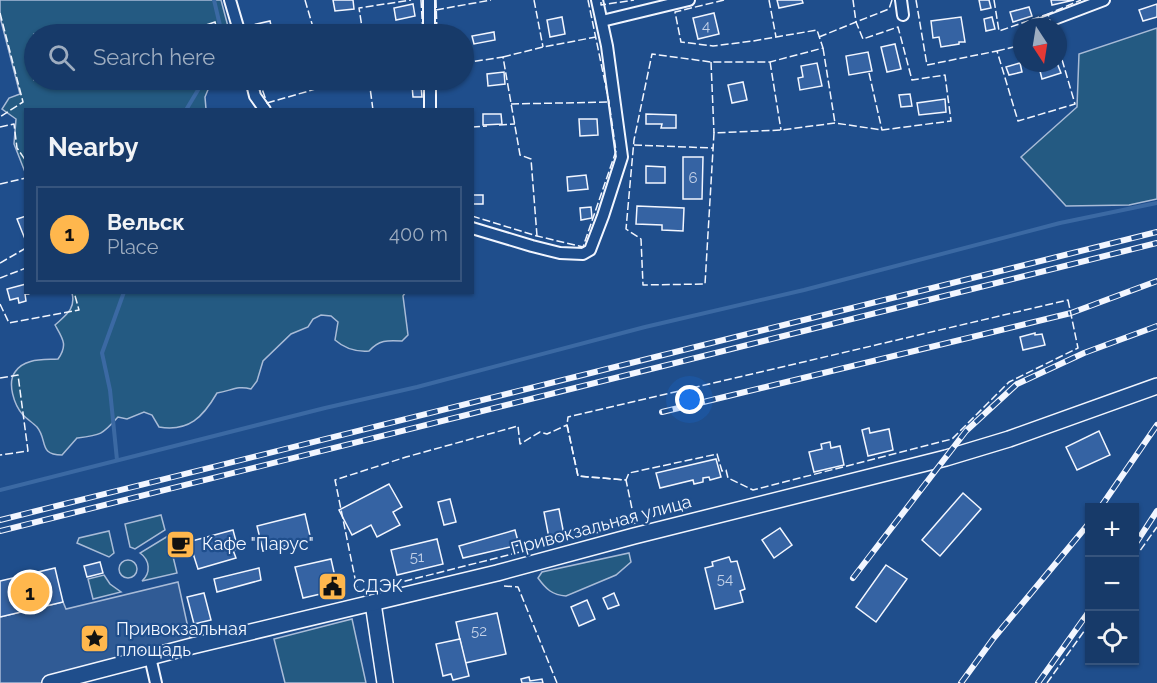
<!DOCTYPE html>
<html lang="en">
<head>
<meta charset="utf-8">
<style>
  :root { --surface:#173a69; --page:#244571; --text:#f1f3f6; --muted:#9eadc0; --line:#36547d; --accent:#ffb74d }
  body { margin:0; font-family:Raleway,sans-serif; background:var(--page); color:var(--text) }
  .controls { position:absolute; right:18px; bottom:18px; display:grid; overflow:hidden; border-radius:0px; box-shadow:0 2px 4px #0004 }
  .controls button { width:54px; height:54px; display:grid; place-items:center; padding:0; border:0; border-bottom:2px solid var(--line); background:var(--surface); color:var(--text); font:30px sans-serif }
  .compass { position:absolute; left:1013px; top:18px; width:54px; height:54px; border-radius:50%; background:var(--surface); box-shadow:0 2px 4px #0004; rotate:168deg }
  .you { position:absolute; left:690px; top:400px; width:21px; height:21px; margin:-15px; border:4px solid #fff; border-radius:50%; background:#1a73e8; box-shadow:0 0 0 9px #1a73e833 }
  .badge { display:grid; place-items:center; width:39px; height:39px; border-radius:50%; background:var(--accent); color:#111; font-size:20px; font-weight:700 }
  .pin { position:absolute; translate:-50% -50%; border:3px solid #fff; box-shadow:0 2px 6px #0006 }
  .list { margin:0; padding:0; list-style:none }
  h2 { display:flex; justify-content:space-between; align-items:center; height:78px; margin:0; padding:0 24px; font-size:26px }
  h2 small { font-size:20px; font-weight:400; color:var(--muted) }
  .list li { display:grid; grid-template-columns:39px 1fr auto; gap:18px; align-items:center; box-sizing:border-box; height:96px; margin:0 12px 12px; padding:0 12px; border:2px solid var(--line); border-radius:0px }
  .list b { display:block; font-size:22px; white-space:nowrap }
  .list p { margin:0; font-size:20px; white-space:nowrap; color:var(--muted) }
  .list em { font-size:20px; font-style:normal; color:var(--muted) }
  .icon { flex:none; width:33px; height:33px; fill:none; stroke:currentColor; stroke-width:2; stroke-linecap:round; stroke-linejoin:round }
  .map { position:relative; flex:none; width:1157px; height:683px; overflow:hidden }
  .search { position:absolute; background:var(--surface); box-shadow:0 2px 4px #0004; left:24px; top:24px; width:450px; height:66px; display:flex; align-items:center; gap:15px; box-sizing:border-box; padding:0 21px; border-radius:33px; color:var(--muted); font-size:22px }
  .panel { position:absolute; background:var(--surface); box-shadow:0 2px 4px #0004; left:24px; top:108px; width:450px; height:186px; border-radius:0px }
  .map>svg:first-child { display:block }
</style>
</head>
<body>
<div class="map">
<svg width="1157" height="683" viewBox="0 0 1157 683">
  <rect width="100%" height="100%" fill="#1f4e8c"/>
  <g fill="#245a82" stroke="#a8bbd7" stroke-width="1.5">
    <path d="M0,0H221L230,34H34V80H212L205,97L206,109L26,110L25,172L14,144L16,119L2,109L9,98L20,94L0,17Z"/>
    <path d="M1157,28V199L1129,205L1066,206L1021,157L1077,107L1079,54Z"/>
    <path d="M72,293H405L403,296L408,335L402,341C387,340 379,340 369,351C356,352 344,348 335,340L338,322L331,316L321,315L313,319L308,327L291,334L263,361L257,381L251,389C237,385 231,391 217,393C203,417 189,432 159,427L152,415L144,412L127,419L118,417C102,435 101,435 77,438L62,455C38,455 48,440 37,427C33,423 27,419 23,415C14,405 7,383 15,372C24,358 43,360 58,359C68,345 63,339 55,325C66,315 76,309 72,293Z"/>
    <path d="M161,515L165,530L135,549L130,547L125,524Z"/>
    <path d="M109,531L114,553L109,557L77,543L79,538Z"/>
    <path d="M168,536L177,573L142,581C151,573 150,560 140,553Z"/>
    <path d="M629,553L631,562L616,575L566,596C552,595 546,589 538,578L542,572Z"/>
    <circle cx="128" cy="569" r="9"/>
    <path d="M104,575L110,584L121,592L93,599L88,579Z"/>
    <path d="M352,619L366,683H285L274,639Z"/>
  </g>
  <path fill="#305b95" stroke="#a8bbd7" stroke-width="1.5" d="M178,582L192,646L50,683H0V617L63,602L66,609Z"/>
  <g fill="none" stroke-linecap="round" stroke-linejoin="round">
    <g stroke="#3b69a3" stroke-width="4">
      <path d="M214,0L222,34"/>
      <path d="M186,110L204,80"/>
      <path d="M117,460L110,390L102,353L124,292"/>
      <path d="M0,490L325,408L417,387L645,327L804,290L1060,223L1157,203"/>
    </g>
  </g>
  <g fill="#3563a3" stroke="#f2f6ff" stroke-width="1.5">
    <path d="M333,0H353L354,9L335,11Z"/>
    <path d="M777,0H802L803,3L779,8Z"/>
    <path d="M979,0H989L991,8L981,10Z"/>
    <path d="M1051,0H1074L1052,5Z"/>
    <path d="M413,4L415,16L396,20L394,8Z"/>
    <path d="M1157,4V17L1143,21L1139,10Z"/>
    <path d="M1029,7L1032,16L1013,22L1010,12Z"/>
    <path d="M714,13L719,34L698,39L693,18Z"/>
    <path d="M562,17L565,34L550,37L547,20Z"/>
    <path d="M961,17L965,42H959V44L941,47L939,37L933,38L931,21Z"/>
    <path d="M992,17L995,29L986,31L984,19Z"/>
    <path d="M270,21L273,34H251L248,26Z"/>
    <path d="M215,22L218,33L209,34L206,25Z"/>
    <path d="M494,32L495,40L474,44L472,36Z"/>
    <path d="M895,44L901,69L887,72L881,47Z"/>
    <path d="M868,52L872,71L849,75L846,56Z"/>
    <path d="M817,63L822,86L800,90L798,78L803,77L801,66Z"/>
    <path d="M1020,63L1022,72L1009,75L1006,67Z"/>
    <path d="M1038,63H1057L1061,73L1042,79Z"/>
    <path d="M504,72L505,84L488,86L487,74Z"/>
    <path d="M266,80H294L267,86Z"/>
    <path d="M743,82L747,100L732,103L728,85Z"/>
    <path d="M412,85H421L422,97H413Z"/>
    <path d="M910,94L912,106L901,107L899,95Z"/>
    <path d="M945,99L946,112L919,115L917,103Z"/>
    <path d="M483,114H501L502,124L483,125Z"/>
    <path d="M646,114L676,115V128H661L662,124H646Z"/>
    <path d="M579,119H597L598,135L580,136Z"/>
    <path d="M683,157H703L702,199H683Z"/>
    <path d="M646,166L665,167V183H646Z"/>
    <path d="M586,175L588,189L568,191L567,177Z"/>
    <rect x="472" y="195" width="11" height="9"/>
    <path d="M637,206L684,208L683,231L662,230V225L636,224Z"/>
    <path d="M591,207L592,218L581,220L580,208Z"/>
    <path d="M26,216V239H25L17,219Z"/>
    <path d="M26,284V292L28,294H25L26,301L19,303L18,298L10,300L7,289Z"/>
    <path d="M1035,333V335L1042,334L1045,345L1023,350L1020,337Z"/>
    <path d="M869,428L870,433L889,429L893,450L868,456L862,430Z"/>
    <path d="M1099,431L1110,455L1077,470L1066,447Z"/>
    <path d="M830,442L831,448L840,446L844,465L814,472L809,452L822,449L821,444Z"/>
    <path d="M716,459L721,477L710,480L709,477L703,478V482L694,484L693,480L660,488L656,473Z"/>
    <path d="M389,484L402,507L393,512L400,525L377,537L371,525L352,535L339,510Z"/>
    <path d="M963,493L981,509L940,556L922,540Z"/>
    <path d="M450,499L456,522L444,525L438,502Z"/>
    <path d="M559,509L564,535L549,538L544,512Z"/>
    <path d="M305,514L311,540L263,551L257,526Z"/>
    <path d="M780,528L792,545L774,558L762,540Z"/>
    <path d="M233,530L238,549L233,550L236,558L198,569L191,547H189L188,542Z"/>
    <path d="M515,530L519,545L463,558L459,546Z"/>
    <path d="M185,537L188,548L176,551L174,540Z"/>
    <path d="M437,539L443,564L397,575L391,550Z"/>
    <path d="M729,557L731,562L737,561L745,589L740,591L743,602L715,609L705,568L713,566L712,562Z"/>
    <path d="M331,559L338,590L303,598L295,567Z"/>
    <path d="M100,562L103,573L87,577L84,566Z"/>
    <path d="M886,565L907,579L876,622L856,607Z"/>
    <path d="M55,568L63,602L0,617V581Z"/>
    <path d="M259,568L261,580L217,592L214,579Z"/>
    <path d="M204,593L211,620L194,624L187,597Z"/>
    <path d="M614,593L619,605L608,609L603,598Z"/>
    <path d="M587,600L595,619L579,626L571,607Z"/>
    <path d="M497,613L506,654L465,663L456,622Z"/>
    <path d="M460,639L469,676L453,680L451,674L443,676L436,644Z"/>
    <path d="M529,677L530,681L542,679L543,683H522L521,679Z"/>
  </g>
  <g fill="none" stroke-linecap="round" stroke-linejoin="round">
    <defs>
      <g id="street">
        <path d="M230,0L240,34"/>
        <path d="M429,0V34"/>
        <path d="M901,0L903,15"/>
        <path d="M602,21L689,0"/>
        <path d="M1033,27L1104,0"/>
        <path d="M251,80L255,96L265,110"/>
        <path d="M430,80V110"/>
        <path d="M472,228L532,246L560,253L583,254L590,250L603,216L622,157L607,46L597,0"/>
        <path d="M150,657L156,683"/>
      </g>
      <g id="secondary">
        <path d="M373,603L385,683"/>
        <path d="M50,683L192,646L497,573L634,536L946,458L1009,439L1157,386"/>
      </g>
    </defs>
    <use href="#street" stroke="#f2f6ff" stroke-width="14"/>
    <use href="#secondary" stroke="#f2f6ff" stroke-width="18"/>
    <use href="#street" stroke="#1f4e8c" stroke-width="10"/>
    <use href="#secondary" stroke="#1f4e8c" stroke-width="15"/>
    <defs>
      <g id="rail">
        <path d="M662,412L1071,313L1157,281"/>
        <path d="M1100,508L1157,425"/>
        <path d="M0,520L1157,232"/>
        <path d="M0,531L1157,243"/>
        <path d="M1134,546L1157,511"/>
        <path d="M853,578L966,431L1017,384L1084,353L1157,326"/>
        <path d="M961,683L993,639L1090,522"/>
        <path d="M1038,683L1090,610"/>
      </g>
    </defs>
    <use href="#rail" stroke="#f2f6ff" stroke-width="6"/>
    <use href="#rail" stroke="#1f4e8c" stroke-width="4" stroke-dasharray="11" stroke-linecap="butt"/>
    <g stroke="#f2f6ff" stroke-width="1.5" stroke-dasharray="8 3" stroke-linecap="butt">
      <path d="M305,0L315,34"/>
      <path d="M421,0L423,34"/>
      <path d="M436,0L437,34"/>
      <path d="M534,0L543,47"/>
      <path d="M724,0L675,12L681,42L713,46L753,41L817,30L823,48L770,62H711L652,54L634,140L626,229L641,239L643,285L705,284L714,133L781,130L835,123L882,130L951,121L945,75L912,80L898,27L863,39L856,22L889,9L892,0"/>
      <path d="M769,0L776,37"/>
      <path d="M916,0L927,65L997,51L1018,121L1075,104L1058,46"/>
      <path d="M994,0L999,31L1048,14"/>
      <path d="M601,2V5L634,0"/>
      <path d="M436,10L491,0"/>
      <path d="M0,13L23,102L0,117"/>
      <path d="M1052,27L1048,14L1081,0"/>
      <path d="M343,34L363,30"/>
      <path d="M363,34L359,8L411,0"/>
      <path d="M819,37L856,22L853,0"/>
      <path d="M823,48L835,123"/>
      <path d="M997,51L1022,45"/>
      <path d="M503,57L543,47L596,37"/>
      <path d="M711,62L714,133"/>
      <path d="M770,62L781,130"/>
      <path d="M464,63L503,57L520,155L531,159L537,236"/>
      <path d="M869,73L882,130"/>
      <path d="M259,80L267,103L273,110"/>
      <path d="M369,80L373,110"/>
      <path d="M267,103L347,80"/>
      <path d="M511,104L609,102"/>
      <path d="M436,110V80"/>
      <path d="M499,125L515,124"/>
      <path d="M0,127L14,124L17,148L26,161"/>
      <path d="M472,127L487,126"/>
      <path d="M634,145L713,148"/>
      <path d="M0,184L26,178"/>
      <path d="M472,216L537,236L583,247L616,151L609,102L588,0"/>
      <path d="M0,263L26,248"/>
      <path d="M0,278L26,268"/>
      <path d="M1068,300L1078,348L1009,382L952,439L753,490L728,478L726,470L722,471L717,454L629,473L626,480L578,476L567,425L568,417Z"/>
      <path d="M0,304L9,323L79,310L74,292"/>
      <path d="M0,378L18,375L28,451L0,455"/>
      <path d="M567,425L578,476L626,480L635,523L358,593L335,480L406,457L518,426L520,444L540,432L547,434Z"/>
      <path d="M1134,559L1157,527"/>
      <path d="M504,586L518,587L557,683"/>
      <path d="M1047,683L1090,623"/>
    </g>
  </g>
  <defs>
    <symbol id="cafe-square" viewBox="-11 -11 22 22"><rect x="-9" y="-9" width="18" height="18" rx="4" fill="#ffb74d" stroke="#1f4e8c"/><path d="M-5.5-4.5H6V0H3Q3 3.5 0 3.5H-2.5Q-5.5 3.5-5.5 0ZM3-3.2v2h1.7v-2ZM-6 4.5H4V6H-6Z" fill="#111"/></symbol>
    <symbol id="civic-square" viewBox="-11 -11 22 22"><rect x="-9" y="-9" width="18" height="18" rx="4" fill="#ffb74d" stroke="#1f4e8c"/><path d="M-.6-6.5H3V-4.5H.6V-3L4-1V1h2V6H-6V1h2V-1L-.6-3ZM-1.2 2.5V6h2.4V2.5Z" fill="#111"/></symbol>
    <symbol id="sight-square" viewBox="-11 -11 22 22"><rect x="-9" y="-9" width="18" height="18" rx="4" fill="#ffb74d" stroke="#1f4e8c"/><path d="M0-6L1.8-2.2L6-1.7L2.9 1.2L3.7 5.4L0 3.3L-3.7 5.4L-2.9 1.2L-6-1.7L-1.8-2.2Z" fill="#111"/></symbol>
  </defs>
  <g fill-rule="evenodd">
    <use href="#cafe-square" x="164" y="528" width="33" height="33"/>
    <use href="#civic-square" x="316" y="570" width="33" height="33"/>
    <use href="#sight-square" x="78" y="622" width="33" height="33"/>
  </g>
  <g text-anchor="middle" stroke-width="4.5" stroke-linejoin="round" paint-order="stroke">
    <g font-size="15" fill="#c3d1e8">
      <text x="706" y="31">4</text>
      <text x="693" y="183">6</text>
      <text x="417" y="562">51</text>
      <text x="725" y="584">54</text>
      <text x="479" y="636">52</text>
    </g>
    <g font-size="18" fill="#f2f6ff" stroke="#1f4e8c">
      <text transform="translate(601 525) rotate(-15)" y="6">Привокзальная улица</text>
    </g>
    <g font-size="18" fill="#f2f6ff" stroke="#1f4e8c" text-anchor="start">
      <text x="202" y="550">Кафе "Парус"</text>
      <text x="353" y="592">СДЭК</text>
      <text x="116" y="635">Привокзальная<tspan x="116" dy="21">площадь</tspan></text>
    </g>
  </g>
</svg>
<div class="controls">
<button>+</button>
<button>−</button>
<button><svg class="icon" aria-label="locate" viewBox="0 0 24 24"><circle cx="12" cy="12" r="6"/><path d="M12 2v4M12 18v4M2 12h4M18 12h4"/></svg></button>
</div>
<svg class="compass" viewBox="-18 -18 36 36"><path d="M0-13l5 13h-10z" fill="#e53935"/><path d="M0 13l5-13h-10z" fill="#9eadc0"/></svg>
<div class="you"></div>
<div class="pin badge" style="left:30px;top:592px">1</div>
<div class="search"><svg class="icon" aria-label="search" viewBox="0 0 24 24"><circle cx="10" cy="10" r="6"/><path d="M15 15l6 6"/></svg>Search here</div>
<section class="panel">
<h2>Nearby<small></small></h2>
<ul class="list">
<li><span class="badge">1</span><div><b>Вельск</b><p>Place</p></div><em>400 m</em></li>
</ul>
</section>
</div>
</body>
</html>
